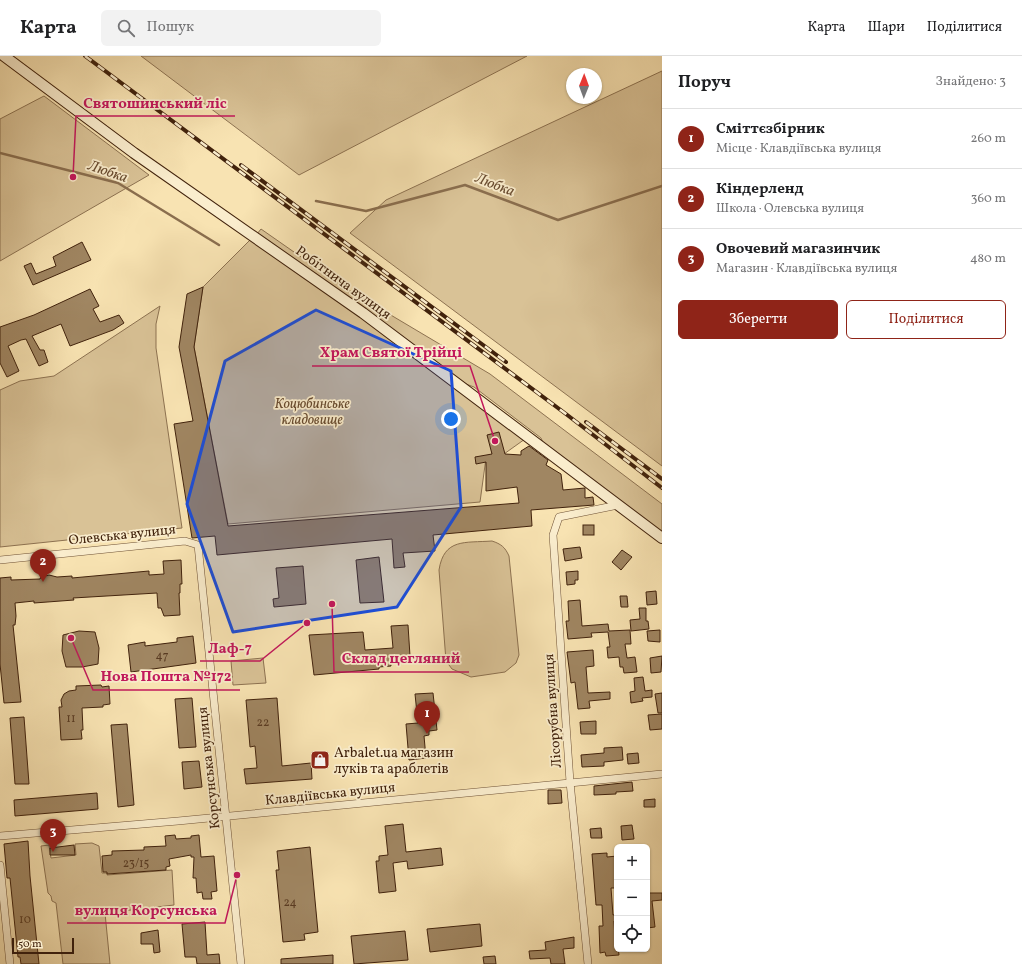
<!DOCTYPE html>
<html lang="uk">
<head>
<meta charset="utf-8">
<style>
  :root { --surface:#fff; --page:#f2f2f2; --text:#202124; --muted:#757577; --line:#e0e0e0; --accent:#8f2418 }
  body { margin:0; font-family:Vollkorn,serif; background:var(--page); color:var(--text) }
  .controls { position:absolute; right:12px; bottom:12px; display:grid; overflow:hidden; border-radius:6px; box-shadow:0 1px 3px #0004 }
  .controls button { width:36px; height:36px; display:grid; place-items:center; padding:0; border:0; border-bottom:1px solid var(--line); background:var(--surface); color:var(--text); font:20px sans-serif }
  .compass { position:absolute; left:566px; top:12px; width:36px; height:36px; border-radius:50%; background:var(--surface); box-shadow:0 1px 3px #0004; rotate:1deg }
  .scale { position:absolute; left:12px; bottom:10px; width:62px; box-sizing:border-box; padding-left:4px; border:2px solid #41220c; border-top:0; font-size:11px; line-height:14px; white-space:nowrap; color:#41220c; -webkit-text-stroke:3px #faedcd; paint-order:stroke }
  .you { position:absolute; left:451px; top:363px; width:14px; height:14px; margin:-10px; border:3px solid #fff; border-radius:50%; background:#1a73e8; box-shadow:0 0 0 6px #1a73e833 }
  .badge { display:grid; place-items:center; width:26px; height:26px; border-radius:50%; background:var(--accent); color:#fff; font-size:13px; font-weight:700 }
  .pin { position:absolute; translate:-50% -33px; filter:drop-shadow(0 1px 2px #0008) }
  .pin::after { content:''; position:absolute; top:21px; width:14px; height:12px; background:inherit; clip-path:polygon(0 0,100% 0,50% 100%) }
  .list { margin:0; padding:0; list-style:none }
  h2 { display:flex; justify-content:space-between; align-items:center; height:52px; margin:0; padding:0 16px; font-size:17px }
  h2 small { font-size:13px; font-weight:400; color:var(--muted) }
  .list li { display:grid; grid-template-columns:26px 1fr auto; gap:12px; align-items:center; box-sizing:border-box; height:60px; padding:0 16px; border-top:1px solid var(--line) }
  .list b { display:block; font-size:15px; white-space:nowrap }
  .list p { margin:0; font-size:13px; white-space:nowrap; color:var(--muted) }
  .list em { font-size:13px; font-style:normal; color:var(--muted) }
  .actions { display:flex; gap:8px; padding:12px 16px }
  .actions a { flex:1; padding:9px 0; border:1px solid var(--accent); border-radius:6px; text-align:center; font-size:14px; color:var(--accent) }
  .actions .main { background:var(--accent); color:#fff }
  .icon { flex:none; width:22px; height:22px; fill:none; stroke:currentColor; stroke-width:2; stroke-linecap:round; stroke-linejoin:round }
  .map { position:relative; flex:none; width:662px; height:908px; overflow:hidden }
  header { display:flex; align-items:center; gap:24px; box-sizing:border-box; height:56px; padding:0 20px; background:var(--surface); border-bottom:1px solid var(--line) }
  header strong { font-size:19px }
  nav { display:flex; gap:22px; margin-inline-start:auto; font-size:14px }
  .search { width:280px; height:36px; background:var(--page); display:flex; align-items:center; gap:10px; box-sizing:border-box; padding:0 14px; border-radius:6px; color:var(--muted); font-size:15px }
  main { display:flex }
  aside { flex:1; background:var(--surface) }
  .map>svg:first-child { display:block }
</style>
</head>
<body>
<header>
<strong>Карта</strong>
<div class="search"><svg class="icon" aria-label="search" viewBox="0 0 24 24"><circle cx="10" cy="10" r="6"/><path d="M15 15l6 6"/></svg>Пошук</div>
<nav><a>Карта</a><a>Шари</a><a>Поділитися</a></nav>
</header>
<main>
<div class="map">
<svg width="662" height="908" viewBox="0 0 662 908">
  <rect width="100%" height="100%" fill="#f8e3b2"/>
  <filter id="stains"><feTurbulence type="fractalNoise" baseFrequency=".005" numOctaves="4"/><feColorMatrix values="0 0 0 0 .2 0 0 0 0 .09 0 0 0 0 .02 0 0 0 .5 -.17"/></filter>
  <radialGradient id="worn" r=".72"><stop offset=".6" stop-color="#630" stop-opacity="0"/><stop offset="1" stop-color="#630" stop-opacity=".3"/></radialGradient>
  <g fill="#d9c296" stroke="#8d7251">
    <path d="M141,0H527L299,119Z"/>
    <path d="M662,15V410L350,177L386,144Z"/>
    <path d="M44,40L149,119L0,205V63Z"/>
    <path d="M261,173L347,233L490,318L662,448V479L544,389L541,382L474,331L466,328L257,178Z"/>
    <path d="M251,183L360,260L525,383L504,398L486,402L480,446L228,468L194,291L203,231Z"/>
    <path d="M160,250L156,268V292L182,472L0,491V334L20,325L54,320Z"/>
    <path d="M492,485C501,488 505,491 509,500L519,599L516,607L505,616L471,621L452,613L446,605L439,514C444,482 465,487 492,485Z"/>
    <path d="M263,602L266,627L233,629L231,605Z"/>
    <path d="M92,787L99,790L102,817H107V819L172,814L174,849L105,857L110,908H63L56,847L52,845L51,840L48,837L41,790L49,789L51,802L76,799L75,788Z"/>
  </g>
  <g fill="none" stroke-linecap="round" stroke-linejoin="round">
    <g stroke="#8a6e4e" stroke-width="2.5">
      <path d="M0,97L118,127L219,189"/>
      <path d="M316,145L366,155L465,129L558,164L662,130"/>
    </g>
  </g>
  <g fill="#a08662" stroke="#41220c">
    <path d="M82,186L91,204L33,229L24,210L31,207L36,218L56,210L53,201Z"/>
    <path d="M203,231L194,291L228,470L519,447L517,431L486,435V406L476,408L475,401L492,398L487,379L499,376L505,398L521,399V395L529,390L548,404L546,409L561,418L563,434L585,432V442L593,441L594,449L531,454L532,470L433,479L435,495L403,497L405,511L394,512L392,483L217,499L215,480L192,482L174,368L193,365L179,291L187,238Z"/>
    <path d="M90,233L99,250L93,253L100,266L119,259L124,267L113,274L70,290L61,268L32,280L40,294H44L48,306L39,310L26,283L21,284L8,290L19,315L7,321L0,307V271L34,259Z"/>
    <rect x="583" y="469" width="11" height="10"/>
    <path d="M580,491L582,502L565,505L563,493Z"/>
    <path d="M622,494L632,501L621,514L612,506Z"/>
    <path d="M379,501L384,546L360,547L356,504Z"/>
    <path d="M181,504L182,528H180V537H179L180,559L164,560L161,552H158L157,537L73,542L74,544L34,547V545L15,547L16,560L15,569H13L21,646L4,647L0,608V522L11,521V524L40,523L41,521L49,519L57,521L72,520V522L149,515V519L164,518L163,505Z"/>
    <path d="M303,510L306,548L274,551L273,543L279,542L276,512Z"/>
    <path d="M578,515V524H575V528L567,529L566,516Z"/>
    <path d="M656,535L657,548L647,549L646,536Z"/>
    <path d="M620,540H627L628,551H621Z"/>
    <path d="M580,544L582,570L608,568L609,575L630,574L631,588H625L627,602L635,601L637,616L624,617L623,611H620L619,601L608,602L607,591H610L608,576L591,577L592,581L568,583L566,565H569L568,545Z"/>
    <path d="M639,552H646V565H648L649,573L631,575L630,564L640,563Z"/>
    <path d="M408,569L410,600L390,601L391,610L379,611V613L314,619L309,579L363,576L365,594L393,592L391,570Z"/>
    <path d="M660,574V586L648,585L647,575Z"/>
    <path d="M79,575L95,576L99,592L98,608L82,611H66L62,595L63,579Z"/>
    <path d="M193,580L196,607L131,616L128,589L145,586V590L177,586V582Z"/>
    <path d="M593,594L594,610L586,611L588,637L610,636V643L589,645L590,652L578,653L575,626L571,627L567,596Z"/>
    <path d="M662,600L661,616L651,617L650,602Z"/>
    <path d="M643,621L645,635L652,634V641L642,642L643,645L631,647L630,636L635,635L634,622Z"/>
    <path d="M101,629L102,631L109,630L110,648L103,649V651L82,652L83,674H81L82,683L61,684L59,651H62L61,644L64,638L69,635L76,634V630Z"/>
    <path d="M433,637L437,674L429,675V679L424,680L426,702L409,704L406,668L418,667L415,638Z"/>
    <path d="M662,637V657H658L655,638Z"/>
    <path d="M192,642L196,691L179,692L175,643Z"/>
    <path d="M277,642L282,710L311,707L312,723L246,728L244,713L257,712L255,690L250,691L246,644Z"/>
    <path d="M662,658V673L650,674L648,659Z"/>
    <path d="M24,661L29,728H15L10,662Z"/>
    <path d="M596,665V678H581L580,666Z"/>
    <path d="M127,668L134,749L118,751L111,669Z"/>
    <path d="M622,691L623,704L604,706V710L582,711L581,699L604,697V692Z"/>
    <path d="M638,697L639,707L628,708L627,698Z"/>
    <path d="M199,705L202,731L184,733L182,706Z"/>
    <path d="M632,726L633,735L616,736V738L594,739V730Z"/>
    <path d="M548,734H561L562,747L548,748Z"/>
    <path d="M97,737L98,753L15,760L14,744Z"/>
    <path d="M655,743V751H644V744Z"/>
    <path d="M403,768L406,796L441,792L443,809L408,813L407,805L393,807L396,835L379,837L376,805H379V800L388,799L385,770Z"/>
    <path d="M632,769L634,783L622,784L621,770Z"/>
    <path d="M601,772L602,782H591L590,773Z"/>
    <path d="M175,779L176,783L191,782V780L199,779L201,801L214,800L217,835L211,836L212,843H203L202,836L197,837L196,822H193L194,801H191V799L169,803L170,810L166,811V814L107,818V816H103L102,800L112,799V795L144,794V791L166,790L165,780Z"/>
    <path d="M28,785L30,820L39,908H21L20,901H18L10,822H7L4,788Z"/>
    <path d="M74,789L75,799H50V792Z"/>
    <path d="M310,791L318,876L304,878L305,884L283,886L276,814H279L277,795Z"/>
    <path d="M607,797V801L617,800V832H611L613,859L617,858V865H614L615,884L617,883L619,899L606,900L605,896L600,897L599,870H603L602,849H596L592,798Z"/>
    <path d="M647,837H662V844L652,845L655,871L647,872Z"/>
    <path d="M205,866L207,899L219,898L220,908H197L196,901H185L182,868Z"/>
    <path d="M480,868L482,890L430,896L427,873Z"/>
    <path d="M158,874L160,896L154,897L153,888H141V877Z"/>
    <path d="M405,875L408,904L354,908L351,880Z"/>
    <path d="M574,881V892L563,893L565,908H551L550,902L530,903L529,895L546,894L545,886Z"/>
    <path d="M333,899V908H281V903Z"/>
    <path d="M495,900L496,908H484L483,901Z"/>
  </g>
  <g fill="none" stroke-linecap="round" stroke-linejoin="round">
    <defs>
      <g id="street">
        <path d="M0,504L185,485L198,489L241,908"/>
        <path d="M0,780L178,765L662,718"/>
        <path d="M0,809L10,908"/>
        <path d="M588,908L570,726L553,479L559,461L618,449"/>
      </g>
      <path id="secondary" d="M4,0L134,97L363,257L662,482"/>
    </defs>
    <use href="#street" stroke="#6f5236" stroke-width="8"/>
    <use href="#secondary" stroke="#41220c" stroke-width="12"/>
    <use href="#street" stroke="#faedcd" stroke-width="7"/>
    <use href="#secondary" stroke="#faedcd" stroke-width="10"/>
    <defs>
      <g id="rail">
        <path d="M85,0L566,358L662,432"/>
        <path d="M241,109L506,306"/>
        <path d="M586,366L662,423"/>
      </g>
    </defs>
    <use href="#rail" stroke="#41220c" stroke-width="4"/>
    <use href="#rail" stroke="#faedcd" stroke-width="2.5" stroke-dasharray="8" stroke-linecap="butt"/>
  </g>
  <path fill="#1d4ed8" fill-opacity="0.2" stroke="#1d4ed8" stroke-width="3" stroke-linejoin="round" d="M316,254L451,315L461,451L397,551L233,576L187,448L225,305Z"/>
  <defs>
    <symbol id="shop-square" viewBox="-11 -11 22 22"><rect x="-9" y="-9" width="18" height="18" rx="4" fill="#8f2418" stroke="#faedcd"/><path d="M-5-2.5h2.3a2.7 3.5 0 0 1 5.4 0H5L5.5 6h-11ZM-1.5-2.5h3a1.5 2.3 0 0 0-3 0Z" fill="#fff"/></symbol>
  </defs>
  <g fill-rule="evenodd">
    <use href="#shop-square" x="309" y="693" width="22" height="22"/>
  </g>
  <g text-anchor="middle" stroke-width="3.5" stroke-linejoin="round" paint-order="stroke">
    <g font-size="12" fill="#593b22">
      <text x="162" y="603">47</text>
      <text x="71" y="666">11</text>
      <text x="263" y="670">22</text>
      <text x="136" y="811">23/15</text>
      <text x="290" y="850">24</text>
      <text x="25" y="867">10</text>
    </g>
    <g font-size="14" fill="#41220c" stroke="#faedcd">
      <text transform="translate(344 226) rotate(36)" y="5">Робітнича вулиця</text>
      <text transform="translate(122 478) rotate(-6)" y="5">Олевська вулиця</text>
      <text transform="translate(552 655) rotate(-94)" y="5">Лісорубна вулиця</text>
      <text transform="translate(208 712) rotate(-96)" y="5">Корсунська вулиця</text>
      <text transform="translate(330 737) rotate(-6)" y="5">Клавдіївська вулиця</text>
    </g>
    <g font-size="14" font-style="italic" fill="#674a2e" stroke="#faedcd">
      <text x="312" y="352">Коцюбинське<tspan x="312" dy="16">кладовище</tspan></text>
    </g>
    <g font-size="14" fill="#41220c" stroke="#faedcd" text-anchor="start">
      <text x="334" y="701">Arbalet.ua магазин<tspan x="334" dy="16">луків та араблетів</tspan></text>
    </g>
    <g font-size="15" font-style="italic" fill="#6b4e32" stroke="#faedcd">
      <text transform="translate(108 115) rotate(19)" y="5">Любка</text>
      <text transform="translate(495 128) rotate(21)" y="5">Любка</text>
    </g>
  </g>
  <path fill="none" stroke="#c2185b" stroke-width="1.5" d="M73 121L76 60H235M495 385L470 310H312M307 567L260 605H200M332 548L334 616H469M71 582L93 634H240M237 819L225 867H67"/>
  <g fill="#c2185b" stroke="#faedcd" stroke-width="1.5">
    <circle cx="73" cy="121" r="4"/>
    <circle cx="495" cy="385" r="4"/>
    <circle cx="307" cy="567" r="4"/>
    <circle cx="332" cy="548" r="4"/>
    <circle cx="71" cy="582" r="4"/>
    <circle cx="237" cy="819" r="4"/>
  </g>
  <g font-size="15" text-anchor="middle" font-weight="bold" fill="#c2185b" stroke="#faedcd" stroke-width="3.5" stroke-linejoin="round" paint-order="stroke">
    <text x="155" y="52">Святошинський ліс</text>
    <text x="391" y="301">Храм Святої Трійці</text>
    <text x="230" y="597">Лаф-7</text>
    <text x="401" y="607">Склад цегляний</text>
    <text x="166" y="625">Нова Пошта №172</text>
    <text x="146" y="859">вулиця Корсунська</text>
  </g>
  <rect width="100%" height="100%" filter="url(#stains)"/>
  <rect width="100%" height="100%" fill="url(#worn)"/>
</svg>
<div class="controls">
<button>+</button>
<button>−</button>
<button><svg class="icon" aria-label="locate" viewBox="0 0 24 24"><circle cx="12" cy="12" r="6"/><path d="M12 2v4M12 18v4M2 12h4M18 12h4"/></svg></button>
</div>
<svg class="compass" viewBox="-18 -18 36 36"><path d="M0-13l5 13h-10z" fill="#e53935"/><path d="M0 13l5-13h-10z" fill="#757577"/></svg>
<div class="scale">50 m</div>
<div class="you"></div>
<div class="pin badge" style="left:427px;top:678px">1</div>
<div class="pin badge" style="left:43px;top:526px">2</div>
<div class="pin badge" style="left:53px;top:796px">3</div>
</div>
<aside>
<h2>Поруч<small>Знайдено: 3</small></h2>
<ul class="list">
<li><span class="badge">1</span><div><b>Сміттєзбірник</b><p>Місце · Клавдіївська вулиця</p></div><em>260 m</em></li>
<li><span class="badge">2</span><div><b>Кіндерленд</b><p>Школа · Олевська вулиця</p></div><em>360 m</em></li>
<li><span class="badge">3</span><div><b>Овочевий магазинчик</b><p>Магазин · Клавдіївська вулиця</p></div><em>480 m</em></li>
</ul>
<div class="actions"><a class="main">Зберегти</a><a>Поділитися</a></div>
</aside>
</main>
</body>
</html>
